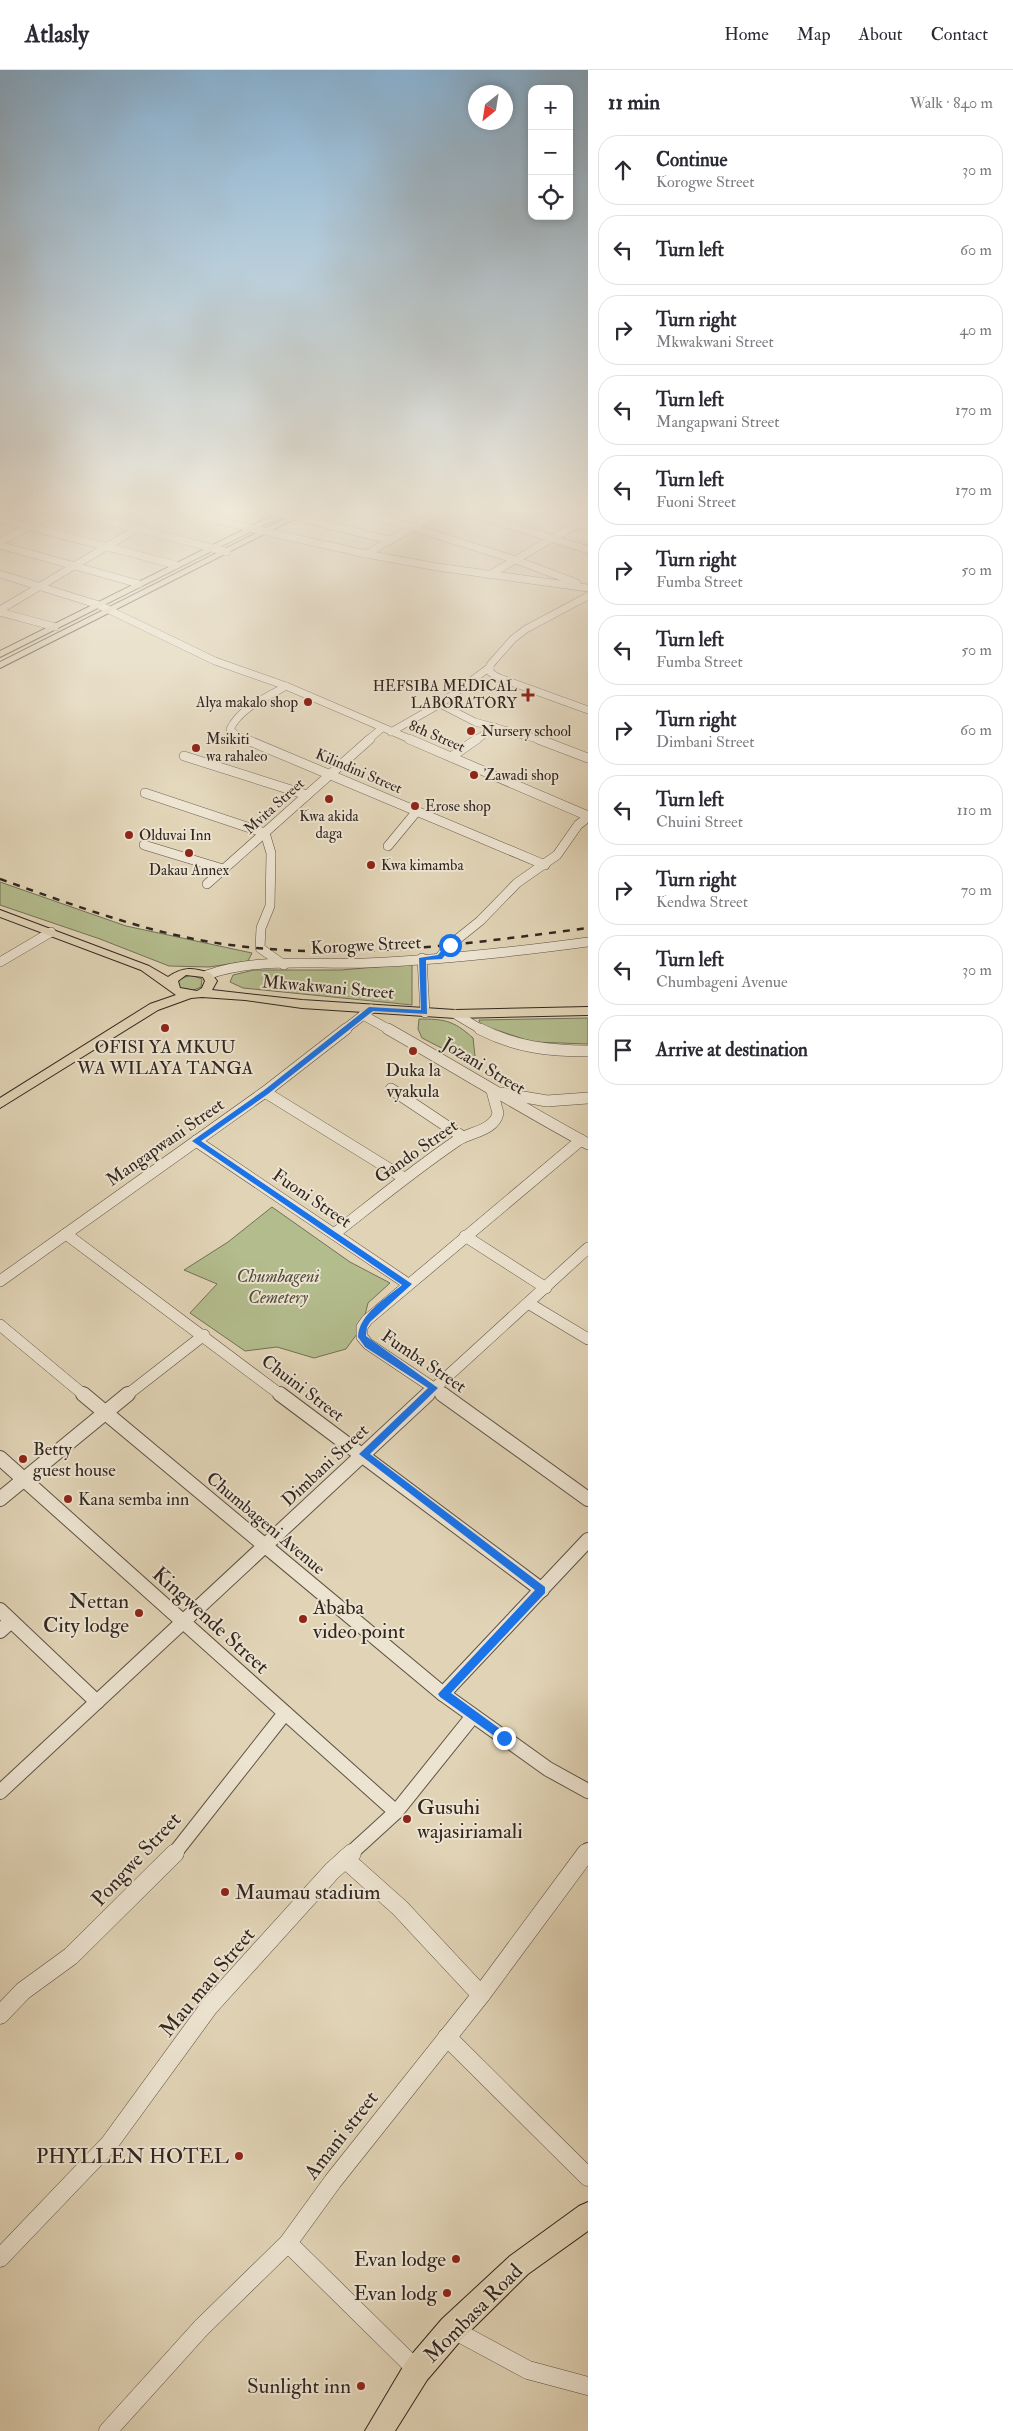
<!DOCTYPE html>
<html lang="en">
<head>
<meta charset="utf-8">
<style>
  :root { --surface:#fff; --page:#f7f7f7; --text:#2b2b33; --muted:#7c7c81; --line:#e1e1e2 }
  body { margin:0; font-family:"IM FELL Double Pica",serif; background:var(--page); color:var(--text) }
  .controls { position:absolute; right:15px; top:15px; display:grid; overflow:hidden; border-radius:10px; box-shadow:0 2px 8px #0003 }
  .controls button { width:45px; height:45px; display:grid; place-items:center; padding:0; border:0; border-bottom:1px solid var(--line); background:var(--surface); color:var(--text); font:25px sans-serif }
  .compass { position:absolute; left:468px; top:15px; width:45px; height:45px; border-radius:50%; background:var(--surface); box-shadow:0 2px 8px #0003; rotate:210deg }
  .stop { position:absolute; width:15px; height:15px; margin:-11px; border:4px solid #1a73e8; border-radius:50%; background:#fff }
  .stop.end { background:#1a73e8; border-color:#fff; box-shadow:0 1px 5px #0008 }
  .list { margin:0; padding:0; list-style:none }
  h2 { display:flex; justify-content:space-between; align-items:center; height:65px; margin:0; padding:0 20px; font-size:21px }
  h2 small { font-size:16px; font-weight:400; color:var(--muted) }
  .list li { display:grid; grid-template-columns:32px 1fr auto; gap:15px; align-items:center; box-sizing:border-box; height:70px; margin:0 10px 10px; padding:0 10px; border:1px solid var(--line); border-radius:20px }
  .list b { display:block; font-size:19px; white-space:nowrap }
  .list p { margin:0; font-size:16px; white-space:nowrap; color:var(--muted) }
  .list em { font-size:16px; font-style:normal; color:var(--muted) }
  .icon { flex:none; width:28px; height:28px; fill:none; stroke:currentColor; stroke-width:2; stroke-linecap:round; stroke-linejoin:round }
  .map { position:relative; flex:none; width:588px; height:2361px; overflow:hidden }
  header { display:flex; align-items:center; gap:30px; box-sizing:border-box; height:70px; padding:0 25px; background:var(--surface); border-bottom:1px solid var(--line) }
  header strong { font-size:24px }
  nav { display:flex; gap:28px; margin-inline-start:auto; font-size:18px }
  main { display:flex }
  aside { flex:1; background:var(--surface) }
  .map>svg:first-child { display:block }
</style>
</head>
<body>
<header>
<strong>Atlasly</strong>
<nav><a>Home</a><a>Map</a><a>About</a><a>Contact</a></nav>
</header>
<main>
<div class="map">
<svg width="588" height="2361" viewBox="0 0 588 2361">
  <rect width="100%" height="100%" fill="#e1d4b6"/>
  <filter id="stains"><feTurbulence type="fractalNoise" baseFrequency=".004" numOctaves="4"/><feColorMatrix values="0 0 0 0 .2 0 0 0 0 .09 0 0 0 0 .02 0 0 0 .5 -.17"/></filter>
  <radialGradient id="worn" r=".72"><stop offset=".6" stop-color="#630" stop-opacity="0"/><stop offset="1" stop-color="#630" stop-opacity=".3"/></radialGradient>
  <g fill="#b3bc8d" stroke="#727156">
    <path d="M0,812L126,856L252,883L248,891L209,897L169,896L100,869L0,835Z"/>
    <path d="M412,894V935L243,918L230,912L233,905L254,900H341Z"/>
    <path d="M191,905L202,909L201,917L191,921L180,918L178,913L180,909Z"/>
    <path d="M588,948V974L533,972L481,955L479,950Z"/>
    <path d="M419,949C444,949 453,950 473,968L475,986L469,992L422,968L418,959Z"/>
    <path d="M272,1137L350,1192L390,1213L368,1233L362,1257L346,1279L314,1288L277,1277L245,1281L190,1243L217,1214L184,1200L228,1172Z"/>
  </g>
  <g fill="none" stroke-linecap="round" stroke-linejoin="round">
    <defs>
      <g id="minor-far4">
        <path d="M62,439L227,482"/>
        <path d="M166,439L366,484L437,497L588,518"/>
        <path d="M264,439L389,470"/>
        <path d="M354,439L516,490L577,513"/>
        <path d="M459,439L588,480"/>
        <path d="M531,439L588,457"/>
        <path d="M0,449L176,495"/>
        <path d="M0,472L62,439"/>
        <path d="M0,475L139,514"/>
        <path d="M366,484L446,439"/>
        <path d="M0,504L99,535L215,591L286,616L412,670"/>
        <path d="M489,505L588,448"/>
        <path d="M588,526L526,559L513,569L490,595V602L497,607L588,640"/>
        <path d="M0,540L138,458"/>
        <path d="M0,542L55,557"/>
        <path d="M440,634L475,652L541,670"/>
        <path d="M391,662L440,634L490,597"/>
        <path d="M248,670L236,665L230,659C241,637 266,628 286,616"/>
        <path d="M368,670L382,658"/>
        <path d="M476,670L495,657"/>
      </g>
      <g id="minor-far3">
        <path d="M245,669L545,795"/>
        <path d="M409,669L588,746"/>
        <path d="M538,669L588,688"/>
        <path d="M184,686L307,725"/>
        <path d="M451,687L477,669"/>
        <path d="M145,723L265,763L271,783L270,836L261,858L260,878L284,895"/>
        <path d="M144,775L223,799"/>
        <path d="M388,776L417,741"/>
        <path d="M207,814L370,669"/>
        <path d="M440,887L450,875L480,851L517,813L557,785L578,755L588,747"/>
        <path d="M422,888L425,943"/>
        <path d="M0,892L51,862"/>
        <path d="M207,905C257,887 313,895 365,893C440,890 514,882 588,872"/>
        <path d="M455,944L482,960"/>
        <path d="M363,945L390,960"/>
        <path d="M344,960L371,939"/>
      </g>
      <g id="minor-far2">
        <path d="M388,959C455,997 520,1037 588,1074"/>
        <path d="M480,959C515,977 549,981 588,981"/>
        <path d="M391,1019L463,1067"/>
        <path d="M265,1022L404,1108"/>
        <path d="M501,1023L547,1031L588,1028"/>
        <path d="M196,1071L408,1214"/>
        <path d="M66,1164L281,1325"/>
        <path d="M334,1164C375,1132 415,1099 458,1070C471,1062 495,1060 498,1043L492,1021"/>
        <path d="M465,1166L546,1218"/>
        <path d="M0,1211L265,1022L346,959"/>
        <path d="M528,1233L588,1269"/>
        <path d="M0,1255L84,1325"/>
        <path d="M127,1325L204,1265"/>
        <path d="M427,1325L588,1178"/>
        <path d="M444,1325L368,1274L362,1267V1257L367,1250L581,1070"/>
      </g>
      <g id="minor-far1">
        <path d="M83,1324L443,1624L548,1699L588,1721"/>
        <path d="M280,1324L542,1520"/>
        <path d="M442,1324L588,1429"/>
        <path d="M0,1388L396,1742"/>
        <path d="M0,1429L128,1324"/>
        <path d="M0,1540L97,1632"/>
        <path d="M0,1561L11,1551"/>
        <path d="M443,1624L588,1470"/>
        <path d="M0,1722L428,1324"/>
        <path d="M174,1784L285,1643"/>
        <path d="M350,1784L396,1742L473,1646"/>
        <path d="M585,1784L588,1780"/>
      </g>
      <g id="minor">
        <path d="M345,1789L400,1838L481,1925"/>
        <path d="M0,1945L23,1921L71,1886L175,1783"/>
        <path d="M447,1967L588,2107"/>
        <path d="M288,2173L417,2300"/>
        <path d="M0,2188L109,2074L209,1937L332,1801L352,1783"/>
        <path d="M452,2259L528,2300L588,2316"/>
        <path d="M108,2361L201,2258L288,2173L333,2111L481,1925L586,1783"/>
      </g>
      <g id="major">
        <path d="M304,439H314L0,598V592Z"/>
        <path d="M283,440L290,442L0,587V581Z"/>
        <path d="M0,840L149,896L168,907C184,896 193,898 211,903L217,911L212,920L302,930L455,940L588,937V945L455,948L302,938L245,930L202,927L191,928L158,940L0,1038V1028L150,934L176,925L141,900L0,847ZM186,905L203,907L205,911L202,918L197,921L180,918L178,911Z"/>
      </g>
      <path id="highway" d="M588,2132V2161L528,2204L462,2269L427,2310L395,2361H365L407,2290L442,2249L510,2186L579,2136Z"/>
    </defs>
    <use href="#minor-far4" stroke="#5d5246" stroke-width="8"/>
    <use href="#minor-far3" stroke="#5d5246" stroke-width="10"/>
    <use href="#minor-far2" stroke="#5d5246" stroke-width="12"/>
    <use href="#minor-far1" stroke="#5d5246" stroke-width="16"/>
    <use href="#minor" stroke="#5d5246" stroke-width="19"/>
    <use href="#major" stroke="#312620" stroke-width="2"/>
    <use href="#highway" stroke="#312620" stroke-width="2"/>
    <use href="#minor-far4" stroke="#ece3d0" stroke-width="7"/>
    <use href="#minor-far3" stroke="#ece3d0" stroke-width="9"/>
    <use href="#minor-far2" stroke="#ece3d0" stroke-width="11"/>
    <use href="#minor-far1" stroke="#ece3d0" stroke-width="14"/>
    <use href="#minor" stroke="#ece3d0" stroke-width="18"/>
    <use href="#major" fill="#e1d4b6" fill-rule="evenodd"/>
    <use href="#highway" fill="#e1d4b6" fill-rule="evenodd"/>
    <path stroke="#312620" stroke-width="2.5" stroke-dasharray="7 7" stroke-linecap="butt" d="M0,809C65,832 131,857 199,870C330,894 458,875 588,858"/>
  </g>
  <linearGradient id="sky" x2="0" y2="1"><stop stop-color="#89b4d6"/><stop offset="0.57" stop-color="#f2ecde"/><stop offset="1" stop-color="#f2ecde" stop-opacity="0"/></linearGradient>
  <rect width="588" height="770" fill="url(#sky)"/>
  <path fill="#1a73e8" d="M447,873L453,875L442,889L426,890L427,944L373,941L268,1024L201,1071L412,1214L370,1252L367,1257L366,1266L438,1318L370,1384L545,1517V1523L451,1623L507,1664L509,1668L504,1673L440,1627L438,1624L535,1520L359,1384L428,1318L365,1277L358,1267C359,1244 385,1229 402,1215L192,1071L263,1021L369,937L421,940L419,888L438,885Z"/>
  <g fill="#8f2418" stroke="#ece3d0" stroke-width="2">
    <path d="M525.5 617.5h5v5h5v5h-5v5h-5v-5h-5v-5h5z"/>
    <circle cx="308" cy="632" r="5"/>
    <circle cx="471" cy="661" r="5"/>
    <circle cx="196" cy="678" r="5"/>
    <circle cx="474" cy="705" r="5"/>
    <circle cx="329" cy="729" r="5"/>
    <circle cx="415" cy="736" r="5"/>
    <circle cx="129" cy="765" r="5"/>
    <circle cx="189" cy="783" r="5"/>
    <circle cx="371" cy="795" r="5"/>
    <circle cx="165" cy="958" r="5"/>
    <circle cx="413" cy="981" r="5"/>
    <circle cx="23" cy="1389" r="5"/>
    <circle cx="68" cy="1429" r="5"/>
    <circle cx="139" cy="1543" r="5"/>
    <circle cx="303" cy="1549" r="5"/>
    <circle cx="407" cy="1749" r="5"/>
    <circle cx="225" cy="1822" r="5"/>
    <circle cx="239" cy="2086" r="5"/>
    <circle cx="456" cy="2189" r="5"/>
    <circle cx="447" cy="2223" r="5"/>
    <circle cx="361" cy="2316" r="5"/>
  </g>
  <g text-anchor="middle" stroke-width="4" stroke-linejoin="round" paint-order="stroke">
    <g font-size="15" fill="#312620" stroke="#ece3d0" text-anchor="start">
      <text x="517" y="621" text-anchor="end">HEFSIBA MEDICAL<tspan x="517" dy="17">LABORATORY</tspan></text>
      <text x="298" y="637" text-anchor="end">Alya makalo shop</text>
      <text x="481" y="666">Nursery school</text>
      <text x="206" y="674">Msikiti<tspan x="206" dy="17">wa rahaleo</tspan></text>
      <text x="484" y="710">Zawadi shop</text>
      <text x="425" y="741">Erose shop</text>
      <text x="329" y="751" text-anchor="middle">Kwa akida<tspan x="329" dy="17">daga</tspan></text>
      <text x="139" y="770">Olduvai Inn</text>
      <text x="381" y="800">Kwa kimamba</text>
      <text x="189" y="805" text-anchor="middle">Dakau Annex</text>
    </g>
    <g font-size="15" fill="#312620" stroke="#ece3d0">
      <text transform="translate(437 666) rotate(23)" y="5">8th Street</text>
      <text transform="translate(359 701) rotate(23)" y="5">Kilindini Street</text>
      <text transform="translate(274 736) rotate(-42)" y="5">Mvita Street</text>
    </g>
    <g font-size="18" fill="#312620" stroke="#ece3d0">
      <text transform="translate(366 875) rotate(-3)" y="6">Korogwe Street</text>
      <text transform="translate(328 917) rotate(5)" y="6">Mkwakwani Street</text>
      <text transform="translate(484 996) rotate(31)" y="6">Jozani Street</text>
      <text transform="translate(165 1072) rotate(-35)" y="6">Mangapwani Street</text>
      <text transform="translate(416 1081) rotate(-35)" y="6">Gando Street</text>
      <text transform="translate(312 1128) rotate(34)" y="6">Fuoni Street</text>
      <text transform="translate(424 1291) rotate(34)" y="6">Fumba Street</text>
      <text transform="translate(303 1318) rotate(37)" y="6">Chuini Street</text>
      <text transform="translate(325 1395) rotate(-43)" y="6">Dimbani Street</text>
      <text transform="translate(266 1453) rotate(40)" y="6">Chumbageni Avenue</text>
    </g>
    <g font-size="18" fill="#312620" stroke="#ece3d0">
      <text x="165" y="983">OFISI YA MKUU<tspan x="165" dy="21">WA WILAYA TANGA</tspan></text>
      <text x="413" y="1006">Duka la<tspan x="413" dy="21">vyakula</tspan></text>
      <text x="33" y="1385" text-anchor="start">Betty<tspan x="33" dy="21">guest house</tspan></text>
      <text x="78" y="1435" text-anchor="start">Kana semba inn</text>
    </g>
    <g font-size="18" font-style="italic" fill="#524c3b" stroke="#ece3d0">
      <text x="278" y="1212">Chumbageni<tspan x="278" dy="21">Cemetery</tspan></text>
    </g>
    <g font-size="21" fill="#312620" stroke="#ece3d0" text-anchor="end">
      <text x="129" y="1538">Nettan<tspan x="129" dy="24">City lodge</tspan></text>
      <text x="313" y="1544" text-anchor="start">Ababa<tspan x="313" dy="24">video point</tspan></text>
      <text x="417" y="1744" text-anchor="start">Gusuhi<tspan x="417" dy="24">wajasiriamali</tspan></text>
      <text x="235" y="1829" text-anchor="start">Maumau stadium</text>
      <text x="229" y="2093">PHYLLEN HOTEL</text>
      <text x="446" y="2196">Evan lodge</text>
      <text x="437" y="2230">Evan lodg</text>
      <text x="351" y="2323">Sunlight inn</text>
    </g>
    <g font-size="21" fill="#312620" stroke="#ece3d0">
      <text transform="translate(211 1550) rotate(42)" y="7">Kingwende Street</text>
      <text transform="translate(136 1789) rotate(-47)" y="7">Pongwe Street</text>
      <text transform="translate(207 1912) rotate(-50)" y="7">Mau mau Street</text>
      <text transform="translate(341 2065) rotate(-52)" y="7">Amani street</text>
      <text transform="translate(473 2243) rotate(-45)" y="7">Mombasa Road</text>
    </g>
  </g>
  <rect width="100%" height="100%" filter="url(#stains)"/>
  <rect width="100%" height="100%" fill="url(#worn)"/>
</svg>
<div class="controls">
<button>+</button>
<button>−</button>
<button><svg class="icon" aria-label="locate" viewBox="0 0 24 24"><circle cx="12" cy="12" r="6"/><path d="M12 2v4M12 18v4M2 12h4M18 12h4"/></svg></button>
</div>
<svg class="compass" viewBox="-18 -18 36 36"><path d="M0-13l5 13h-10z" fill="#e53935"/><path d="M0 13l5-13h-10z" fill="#7c7c81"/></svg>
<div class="stop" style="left:450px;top:875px"></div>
<div class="stop end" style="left:504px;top:1668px"></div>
</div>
<aside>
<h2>11 min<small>Walk · 840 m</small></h2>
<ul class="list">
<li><svg class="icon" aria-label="ahead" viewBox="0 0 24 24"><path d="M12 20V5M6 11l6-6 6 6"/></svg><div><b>Continue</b><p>Korogwe Street</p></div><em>30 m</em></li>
<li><svg class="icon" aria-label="left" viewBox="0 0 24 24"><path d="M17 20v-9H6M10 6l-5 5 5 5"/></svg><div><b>Turn left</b></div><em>60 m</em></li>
<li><svg class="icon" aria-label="right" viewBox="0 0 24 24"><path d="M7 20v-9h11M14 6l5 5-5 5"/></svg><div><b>Turn right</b><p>Mkwakwani Street</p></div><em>40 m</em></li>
<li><svg class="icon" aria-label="left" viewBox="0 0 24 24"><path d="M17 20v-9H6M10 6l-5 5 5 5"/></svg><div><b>Turn left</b><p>Mangapwani Street</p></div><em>170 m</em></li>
<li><svg class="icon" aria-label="left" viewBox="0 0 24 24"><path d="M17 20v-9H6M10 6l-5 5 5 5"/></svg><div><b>Turn left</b><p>Fuoni Street</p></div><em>170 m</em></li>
<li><svg class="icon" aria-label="right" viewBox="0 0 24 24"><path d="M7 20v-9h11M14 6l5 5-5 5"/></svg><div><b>Turn right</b><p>Fumba Street</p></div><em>50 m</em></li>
<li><svg class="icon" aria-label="left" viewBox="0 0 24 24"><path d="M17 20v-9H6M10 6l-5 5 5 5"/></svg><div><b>Turn left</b><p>Fumba Street</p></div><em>50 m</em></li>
<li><svg class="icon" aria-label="right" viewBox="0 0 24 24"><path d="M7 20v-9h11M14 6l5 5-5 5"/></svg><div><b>Turn right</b><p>Dimbani Street</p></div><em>60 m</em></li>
<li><svg class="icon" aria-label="left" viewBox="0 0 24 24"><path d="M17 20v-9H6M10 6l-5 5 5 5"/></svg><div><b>Turn left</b><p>Chuini Street</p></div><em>110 m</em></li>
<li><svg class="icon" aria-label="right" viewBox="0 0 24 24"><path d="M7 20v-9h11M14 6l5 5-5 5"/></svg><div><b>Turn right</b><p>Kendwa Street</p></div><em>70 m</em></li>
<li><svg class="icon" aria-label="left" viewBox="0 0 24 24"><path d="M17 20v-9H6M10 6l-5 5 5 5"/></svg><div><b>Turn left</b><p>Chumbageni Avenue</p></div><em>30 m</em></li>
<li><svg class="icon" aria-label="arrive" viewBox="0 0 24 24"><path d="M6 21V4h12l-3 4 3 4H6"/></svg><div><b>Arrive at destination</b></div></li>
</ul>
</aside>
</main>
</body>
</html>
